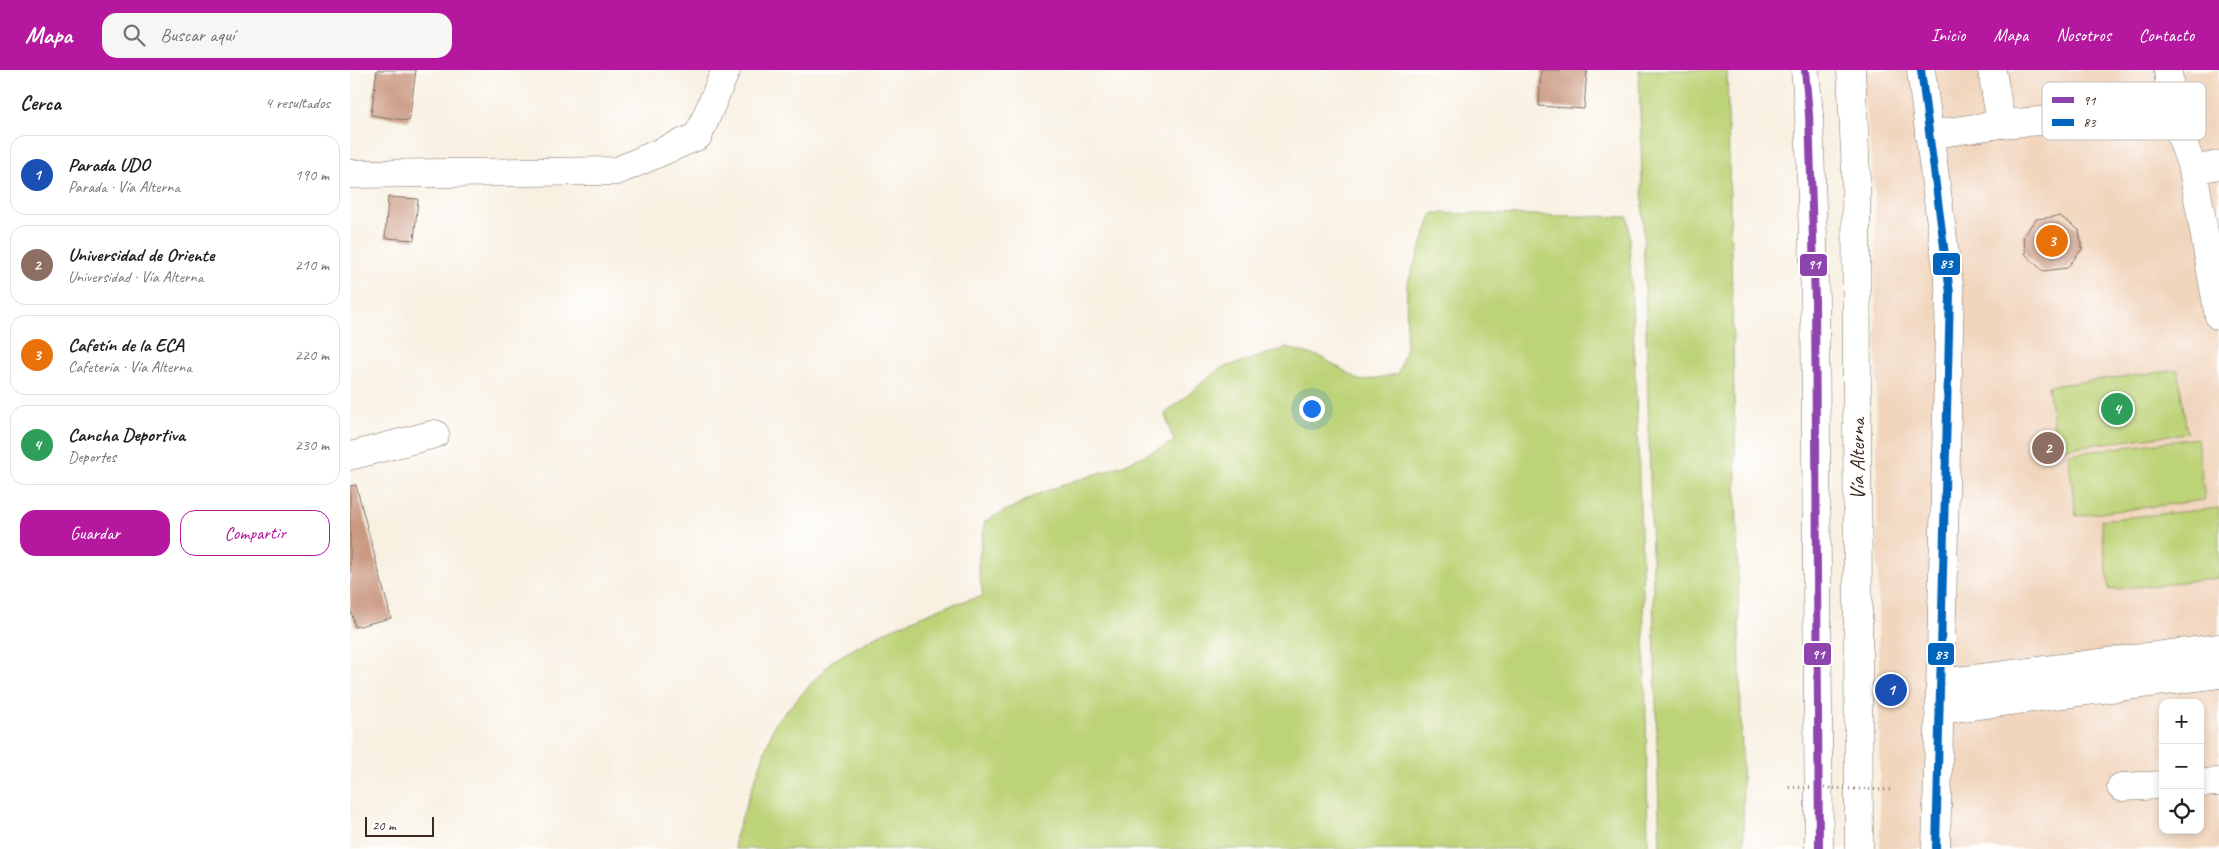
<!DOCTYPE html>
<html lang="es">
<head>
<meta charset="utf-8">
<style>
  :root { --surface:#fff; --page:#f6f6f6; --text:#202124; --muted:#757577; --line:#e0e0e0; --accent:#b5179e }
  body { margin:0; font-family:Caveat,sans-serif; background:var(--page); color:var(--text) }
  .controls { position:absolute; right:15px; bottom:15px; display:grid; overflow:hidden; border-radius:10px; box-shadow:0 2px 8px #0003 }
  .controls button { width:45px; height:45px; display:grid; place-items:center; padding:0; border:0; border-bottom:1px solid var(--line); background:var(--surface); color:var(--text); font:25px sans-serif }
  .scale { position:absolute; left:15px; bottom:12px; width:69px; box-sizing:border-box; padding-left:5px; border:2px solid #3b2a1e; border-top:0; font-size:14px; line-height:18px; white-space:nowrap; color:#3b2a1e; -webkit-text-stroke:4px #fff; paint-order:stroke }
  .you { position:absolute; left:961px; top:338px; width:18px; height:18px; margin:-12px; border:4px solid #fff; border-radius:50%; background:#1a73e8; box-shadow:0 0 0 8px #1a73e833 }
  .badge { display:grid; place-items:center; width:32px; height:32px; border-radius:50%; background:var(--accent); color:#fff; font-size:16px; font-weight:700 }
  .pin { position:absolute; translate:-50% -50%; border:2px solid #fff; box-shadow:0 1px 5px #0006 }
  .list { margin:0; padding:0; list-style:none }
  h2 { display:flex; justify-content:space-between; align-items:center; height:65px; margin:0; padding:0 20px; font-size:21px }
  h2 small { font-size:16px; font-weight:400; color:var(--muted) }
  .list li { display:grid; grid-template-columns:32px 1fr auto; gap:15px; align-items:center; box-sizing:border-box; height:80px; margin:0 10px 10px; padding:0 10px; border:1px solid var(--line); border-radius:15px }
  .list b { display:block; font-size:19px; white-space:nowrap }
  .list p { margin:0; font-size:16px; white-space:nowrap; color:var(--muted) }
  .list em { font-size:16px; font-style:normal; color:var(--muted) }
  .actions { display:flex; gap:10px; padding:15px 20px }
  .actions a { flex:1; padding:11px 0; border:1px solid var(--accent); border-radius:15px; text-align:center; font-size:18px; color:var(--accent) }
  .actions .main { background:var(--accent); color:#fff }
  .icon { flex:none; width:28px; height:28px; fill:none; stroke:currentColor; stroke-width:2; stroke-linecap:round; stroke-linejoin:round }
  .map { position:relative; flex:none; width:1869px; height:779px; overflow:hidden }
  header { display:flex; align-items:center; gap:30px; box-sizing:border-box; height:70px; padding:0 25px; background:var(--accent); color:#fff }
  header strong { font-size:24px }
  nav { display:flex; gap:28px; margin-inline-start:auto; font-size:18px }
  .search { width:350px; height:45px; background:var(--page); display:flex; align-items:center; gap:12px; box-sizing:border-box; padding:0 18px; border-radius:15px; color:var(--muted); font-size:19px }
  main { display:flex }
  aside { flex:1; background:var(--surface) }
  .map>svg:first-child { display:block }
</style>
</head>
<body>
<header>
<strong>Mapa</strong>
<div class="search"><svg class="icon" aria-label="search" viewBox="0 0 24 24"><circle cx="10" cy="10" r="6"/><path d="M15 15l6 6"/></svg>Buscar aquí</div>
<nav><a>Inicio</a><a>Mapa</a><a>Nosotros</a><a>Contacto</a></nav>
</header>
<main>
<aside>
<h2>Cerca<small>4 resultados</small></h2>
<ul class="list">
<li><span class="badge" style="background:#1a4fb4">1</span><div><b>Parada UDO</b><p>Parada · Vía Alterna</p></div><em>190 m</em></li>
<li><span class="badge" style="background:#8d6e63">2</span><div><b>Universidad de Oriente</b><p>Universidad · Vía Alterna</p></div><em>210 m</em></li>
<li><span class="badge" style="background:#e8710a">3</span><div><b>Cafetín de la ECA</b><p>Cafetería · Vía Alterna</p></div><em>220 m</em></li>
<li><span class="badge" style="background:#2e9e5b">4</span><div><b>Cancha Deportiva</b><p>Deportes</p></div><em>230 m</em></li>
</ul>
<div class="actions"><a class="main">Guardar</a><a>Compartir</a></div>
</aside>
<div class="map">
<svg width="1869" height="779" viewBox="0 0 1869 779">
  <rect width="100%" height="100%" fill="#fff"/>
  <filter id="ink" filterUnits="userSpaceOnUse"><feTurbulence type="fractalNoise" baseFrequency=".02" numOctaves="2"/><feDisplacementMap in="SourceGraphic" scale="10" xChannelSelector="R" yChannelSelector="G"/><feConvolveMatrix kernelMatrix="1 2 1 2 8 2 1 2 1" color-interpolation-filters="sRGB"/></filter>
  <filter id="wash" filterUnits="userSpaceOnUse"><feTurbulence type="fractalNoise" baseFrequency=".0096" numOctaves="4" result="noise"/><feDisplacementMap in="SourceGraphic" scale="20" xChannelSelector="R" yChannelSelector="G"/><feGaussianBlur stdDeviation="1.12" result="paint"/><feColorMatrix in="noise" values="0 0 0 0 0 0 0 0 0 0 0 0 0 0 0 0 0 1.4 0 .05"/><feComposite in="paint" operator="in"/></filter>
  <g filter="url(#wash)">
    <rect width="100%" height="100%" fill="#f8f0e1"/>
    <path fill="#f1d5bd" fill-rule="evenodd" d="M1511,0H1869V779H1530L1525,124ZM1813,633H1850V760H1813Z"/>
    <g fill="#bdd377" stroke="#7c7e4a">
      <path d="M1289,0H1377L1394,779H1310Z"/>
      <path d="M1083,143L1278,147C1288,357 1296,568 1298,779H385V767L425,653L482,591L538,560L593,537L633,526L628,496L635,451L693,422L773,395L824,372L815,344L869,299L936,278L971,287L1011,311L1048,304L1056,277L1057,215Z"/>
      <path d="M1828,300L1837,363L1707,379L1698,316Z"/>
      <path d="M1847,368L1855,430L1726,446L1718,384Z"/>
      <path d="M1869,438V508L1759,520L1751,450Z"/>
    </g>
    <g id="blocks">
      <g fill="#ca9981">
        <path d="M27,0H66L59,51L21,45Z"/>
        <path d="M1191,0H1237L1234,39L1189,36Z"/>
        <path d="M38,127L68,129L64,170L35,168Z"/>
        <path d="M1710,146L1729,160L1732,179L1717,198L1693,201L1676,185L1673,166L1686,149Z"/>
        <path d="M6,415L41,548L5,557L0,537V416Z"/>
      </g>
    </g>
  </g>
  <g filter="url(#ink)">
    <use href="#blocks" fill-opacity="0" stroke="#7d6f62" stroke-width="1"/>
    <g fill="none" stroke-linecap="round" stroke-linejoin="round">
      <defs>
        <g id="minor">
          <path d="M1571,0L1600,223L1586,779"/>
          <path d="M1642,0L1651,54"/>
          <path d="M1822,41L1843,100"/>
          <path d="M1579,65L1651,54L1822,41L1818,0"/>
          <path d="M1869,95L1843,100L1869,246"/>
          <path d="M0,104L267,101L348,66L376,0"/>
          <path d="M0,386L85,364"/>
          <path d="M1591,613L1869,578"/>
          <path d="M1589,640L1869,604"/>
          <path d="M1850,713L1869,712"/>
          <path d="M1771,717L1813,715"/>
        </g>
        <g id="highway">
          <path d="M1455,0L1459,44L1465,231L1469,779"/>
          <path d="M1501,0L1506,103L1509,779"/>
        </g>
      </defs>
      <use href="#minor" stroke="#7d6f62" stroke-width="29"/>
      <use href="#highway" stroke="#7d6f62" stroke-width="29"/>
      <use href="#minor" stroke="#fff" stroke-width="28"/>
      <use href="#highway" stroke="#fff" stroke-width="28"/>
      <path stroke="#7d6f62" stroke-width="3" stroke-dasharray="1 4" stroke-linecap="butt" d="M1439,717L1541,720"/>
      <defs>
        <path id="bus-1" d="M1455,0L1459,44L1465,231L1469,779"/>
        <path id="bus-2" d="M1571,0L1600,223L1586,779"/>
      </defs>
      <use href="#bus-1" stroke="#fff" stroke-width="11"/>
      <use href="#bus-2" stroke="#fff" stroke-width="11"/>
      <use href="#bus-1" stroke="#8e44ad" stroke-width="8"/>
      <use href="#bus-2" stroke="#0065bd" stroke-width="8"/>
    </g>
  </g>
  <g text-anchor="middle" stroke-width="4" stroke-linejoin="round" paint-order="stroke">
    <g font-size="21" fill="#3b2a1e" stroke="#fff">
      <text transform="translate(1507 389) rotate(-90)" y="7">Vía Alterna</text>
    </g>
  </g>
  <rect x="1692" y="12" width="164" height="58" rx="8" fill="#fff" stroke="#c4bfbc" stroke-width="1"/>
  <rect x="1702" y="27" width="22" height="6" fill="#8e44ad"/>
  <rect x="1702" y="49" width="22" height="7" fill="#0065bd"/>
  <g font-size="14" fill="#3b2a1e">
    <text x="1733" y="35">91</text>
    <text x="1733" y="57">83</text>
  </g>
  <g stroke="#fff" stroke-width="2">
    <rect x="1582" y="182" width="29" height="24" rx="5" fill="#0065bd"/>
    <rect x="1449" y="183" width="29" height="24" rx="5" fill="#8e44ad"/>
    <rect x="1577" y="572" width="28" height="24" rx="5" fill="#0065bd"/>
    <rect x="1453" y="572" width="29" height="24" rx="5" fill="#8e44ad"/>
  </g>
  <g font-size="14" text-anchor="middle" font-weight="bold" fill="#fff">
    <text x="1596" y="198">83</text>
    <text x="1464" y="199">91</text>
    <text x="1591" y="589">83</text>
    <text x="1468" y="589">91</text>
  </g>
</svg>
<div class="controls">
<button>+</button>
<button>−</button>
<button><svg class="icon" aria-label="locate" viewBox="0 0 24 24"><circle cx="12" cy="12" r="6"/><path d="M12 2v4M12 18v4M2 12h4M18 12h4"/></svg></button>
</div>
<div class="scale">20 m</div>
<div class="you"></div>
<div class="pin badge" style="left:1541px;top:620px;background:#1a4fb4">1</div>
<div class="pin badge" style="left:1698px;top:378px;background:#8d6e63">2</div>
<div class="pin badge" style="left:1702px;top:171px;background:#e8710a">3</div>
<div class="pin badge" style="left:1767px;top:339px;background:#2e9e5b">4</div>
</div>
</main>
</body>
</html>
